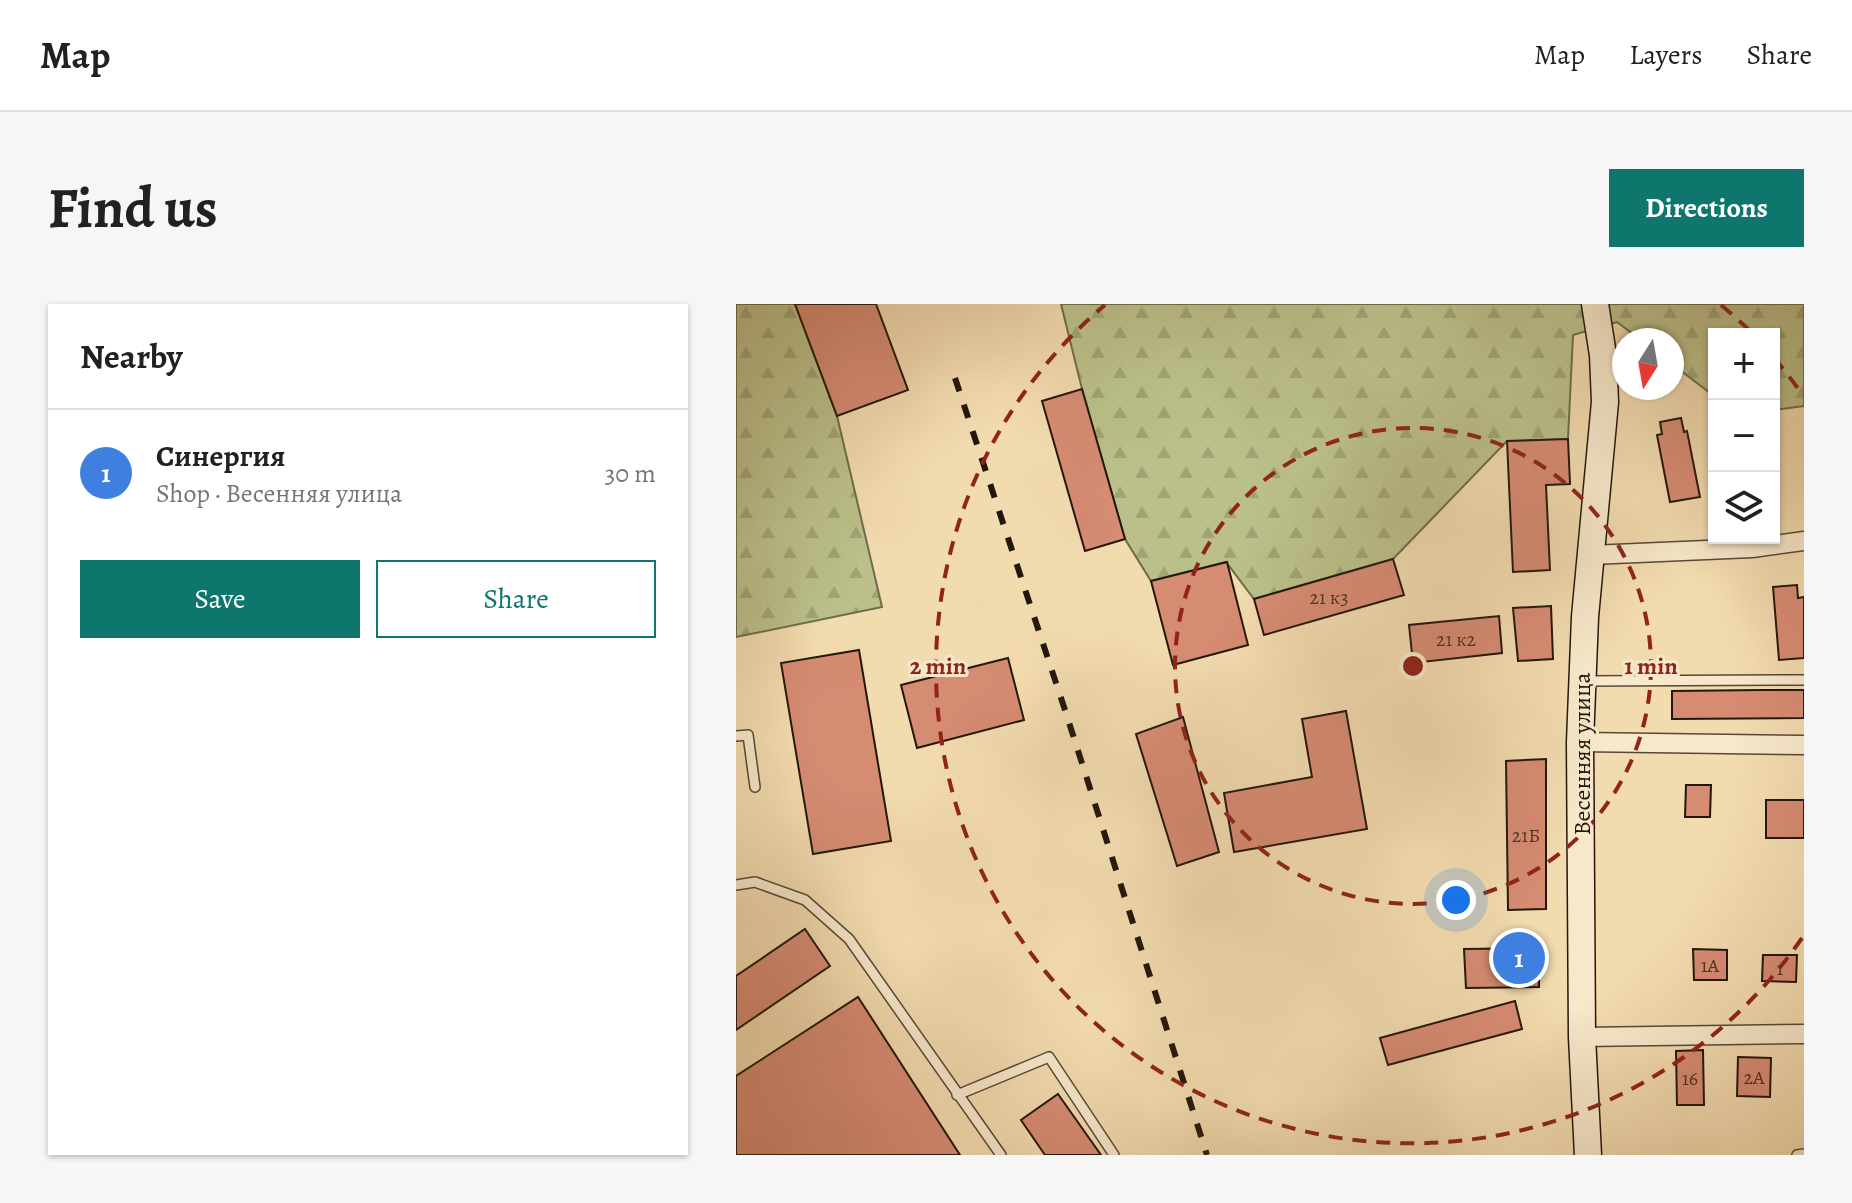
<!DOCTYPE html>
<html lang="en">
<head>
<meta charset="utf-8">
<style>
  :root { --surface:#fff; --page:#f6f6f6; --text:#202124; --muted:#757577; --line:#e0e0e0; --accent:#0f766e }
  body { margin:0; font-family:Alegreya,serif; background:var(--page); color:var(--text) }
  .controls { position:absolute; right:24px; top:24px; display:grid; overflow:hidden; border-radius:0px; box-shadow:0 2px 6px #0004 }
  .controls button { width:72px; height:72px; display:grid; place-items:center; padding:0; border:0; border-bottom:2px solid var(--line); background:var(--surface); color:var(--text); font:40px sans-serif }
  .compass { position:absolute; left:876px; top:24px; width:72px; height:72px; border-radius:50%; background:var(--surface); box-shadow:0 2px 6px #0004; rotate:191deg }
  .you { position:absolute; left:720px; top:596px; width:28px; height:28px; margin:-20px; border:6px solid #fff; border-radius:50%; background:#1a73e8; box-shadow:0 0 0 12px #1a73e833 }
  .badge { display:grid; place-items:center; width:52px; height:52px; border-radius:50%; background:var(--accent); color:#fff; font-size:26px; font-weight:700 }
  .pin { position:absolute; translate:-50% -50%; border:4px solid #fff; box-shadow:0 2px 8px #0006 }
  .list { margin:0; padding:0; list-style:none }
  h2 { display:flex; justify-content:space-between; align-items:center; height:104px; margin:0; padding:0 32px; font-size:34px }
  h2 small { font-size:26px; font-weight:400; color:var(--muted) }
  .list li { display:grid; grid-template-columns:52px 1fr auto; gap:24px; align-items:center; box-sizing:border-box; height:128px; padding:0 32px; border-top:2px solid var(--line) }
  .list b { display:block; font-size:30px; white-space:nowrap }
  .list p { margin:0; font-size:26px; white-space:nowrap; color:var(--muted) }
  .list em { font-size:26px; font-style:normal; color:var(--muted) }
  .actions { display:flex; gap:16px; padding:24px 32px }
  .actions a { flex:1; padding:18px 0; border:2px solid var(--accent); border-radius:0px; text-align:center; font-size:28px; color:var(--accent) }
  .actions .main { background:var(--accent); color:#fff }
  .icon { flex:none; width:44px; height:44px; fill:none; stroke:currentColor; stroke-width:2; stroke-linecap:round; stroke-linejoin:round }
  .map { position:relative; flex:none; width:1068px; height:851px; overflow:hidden; border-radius:0px }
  header { display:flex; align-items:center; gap:48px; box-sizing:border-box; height:112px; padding:0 40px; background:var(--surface); border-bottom:2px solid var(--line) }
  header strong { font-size:38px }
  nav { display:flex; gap:44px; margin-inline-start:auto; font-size:28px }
  .intro { display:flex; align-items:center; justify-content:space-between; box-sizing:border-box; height:192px; padding:0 48px }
  h1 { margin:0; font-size:56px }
  .button { padding:20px 36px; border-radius:0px; background:var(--accent); color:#fff; font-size:28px; font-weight:700 }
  main { display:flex; gap:48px; padding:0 48px }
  aside { flex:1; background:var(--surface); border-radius:0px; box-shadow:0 2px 6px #0004 }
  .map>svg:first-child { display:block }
</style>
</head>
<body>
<header>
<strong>Map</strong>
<nav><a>Map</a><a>Layers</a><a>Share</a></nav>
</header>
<div class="intro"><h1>Find us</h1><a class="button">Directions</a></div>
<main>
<aside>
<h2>Nearby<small></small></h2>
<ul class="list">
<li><span class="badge" style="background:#3f7fe0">1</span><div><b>Синергия</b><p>Shop · Весенняя улица</p></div><em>30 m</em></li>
</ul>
<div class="actions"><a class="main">Save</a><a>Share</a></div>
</aside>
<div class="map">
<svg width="1068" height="851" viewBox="0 0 1068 851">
  <defs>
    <pattern id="forest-firs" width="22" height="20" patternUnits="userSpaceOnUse" patternTransform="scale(2)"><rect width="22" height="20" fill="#bbc08a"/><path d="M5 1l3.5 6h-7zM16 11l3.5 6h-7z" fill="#a0a476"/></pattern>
  </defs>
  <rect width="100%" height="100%" fill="#f2dbaf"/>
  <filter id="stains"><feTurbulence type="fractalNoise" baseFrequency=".0025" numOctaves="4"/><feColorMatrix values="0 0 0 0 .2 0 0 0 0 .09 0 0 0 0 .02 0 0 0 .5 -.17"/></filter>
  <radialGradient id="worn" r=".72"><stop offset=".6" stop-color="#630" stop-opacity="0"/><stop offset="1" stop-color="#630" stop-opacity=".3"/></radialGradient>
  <g fill="url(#forest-firs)" stroke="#6f6c4c" stroke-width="2">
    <path d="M0,0H59L101,112L146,303L0,333Z"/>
    <path d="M325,0H1068V102L1038,106V30H978V92L936,60V36H905L881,18L837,31L832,135L771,137L657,255L518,295L490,258L415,277L389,235L346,85Z"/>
  </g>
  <g fill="#d68b73" stroke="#23170d" stroke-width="2">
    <path d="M59,0H140L172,86L101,112Z"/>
    <path d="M346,85L389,235L349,247L306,97Z"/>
    <path d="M945,114L948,128L951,127L964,193L934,198L921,131L926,130L924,118Z"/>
    <path d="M832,135L834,180L810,181L814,266L777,268L771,137Z"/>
    <path d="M657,255L668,291L528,331L518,295Z"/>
    <path d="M491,258L512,341L437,361L415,277Z"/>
    <path d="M1061,281L1062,294L1068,293V354L1043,356L1037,283Z"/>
    <path d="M815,302L817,355L782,357L777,304Z"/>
    <path d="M763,312L766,349L677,359L673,321Z"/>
    <path d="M123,346L155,537L77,550L45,359Z"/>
    <path d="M272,354L288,416L181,444L165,381Z"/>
    <path d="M1026,386H1068V414L936,415V387Z"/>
    <path d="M610,407L631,525L498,548L488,489L576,473L566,415Z"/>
    <path d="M447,413L483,548L441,562L400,430Z"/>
    <path d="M810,455V605L772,606L770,457Z"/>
    <path d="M950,481H975L974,513H949Z"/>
    <rect x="1030" y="496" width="38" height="38"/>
    <path d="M69,625L94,662L0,726V672Z"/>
    <path d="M803,644V683L730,684L728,645Z"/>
    <path d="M957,645L991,646V676H958Z"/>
    <path d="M1027,651H1061L1060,678L1026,677Z"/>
    <path d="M122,693L224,851H0V772Z"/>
    <path d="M779,697L786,725L652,761L644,734Z"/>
    <path d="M967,746L968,801H941L940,747Z"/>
    <path d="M1002,753L1035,754L1034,793L1001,792Z"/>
    <path d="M322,790L365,851H309L285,816Z"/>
  </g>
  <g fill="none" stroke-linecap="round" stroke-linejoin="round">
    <defs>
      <g id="lane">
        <path d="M847,377L1068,376"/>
        <path d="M0,432L12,431L19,483"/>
        <path d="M0,581L19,578L69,596L113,635L265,851"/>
        <path d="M221,791L313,753L378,851"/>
        <path d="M1061,851L1068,850"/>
      </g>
      <g id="street">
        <path d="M855,251L1016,244L1068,237"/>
        <path d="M844,438L1068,441"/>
        <path d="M846,733L1068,730"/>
      </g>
      <path id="secondary" d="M852,851L846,733L844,438L849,313L869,98L867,51L859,0"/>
    </defs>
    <use href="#lane" stroke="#574836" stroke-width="12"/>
    <use href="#street" stroke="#574836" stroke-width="21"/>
    <use href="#secondary" stroke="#23170d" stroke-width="29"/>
    <use href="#lane" stroke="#f7e8cb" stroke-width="9"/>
    <use href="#street" stroke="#f7e8cb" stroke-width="18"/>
    <use href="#secondary" stroke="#f7e8cb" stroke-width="26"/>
    <path stroke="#23170d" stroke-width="6" stroke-dasharray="14 14" stroke-linecap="butt" d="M219,74L329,406L471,851"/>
  </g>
  <g fill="none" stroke="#8f2418" stroke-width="4" stroke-dasharray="14 10">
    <circle cx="677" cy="362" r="238"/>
    <path d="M1066 634A475 475 0 1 1 369 1M985 1A475 475 0 0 1 1016 29M1038 54A475 475 0 0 1 1066 90"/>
  </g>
  <g text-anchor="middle" stroke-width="6" stroke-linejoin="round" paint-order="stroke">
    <g font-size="20" fill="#503426">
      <text x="593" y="300">21 к3</text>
      <text x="720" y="342">21 к2</text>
      <text x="790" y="538">21Б</text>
      <text x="974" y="668">1А</text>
      <text x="1044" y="671">1</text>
      <text x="1018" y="780">2А</text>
      <text x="954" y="781">16</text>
    </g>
    <g font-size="24" fill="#23170d" stroke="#f7e8cb">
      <text transform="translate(846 450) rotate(-90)" y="8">Весенняя улица</text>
    </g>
  </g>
  <circle cx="677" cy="362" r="12" fill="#8f2418" stroke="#f7e8cb" stroke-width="4"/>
  <g font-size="24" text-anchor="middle" font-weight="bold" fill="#8f2418" stroke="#f7e8cb" stroke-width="6" stroke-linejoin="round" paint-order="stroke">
    <text x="915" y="370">1 min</text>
    <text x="202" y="370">2 min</text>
  </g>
  <rect width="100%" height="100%" filter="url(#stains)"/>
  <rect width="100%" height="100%" fill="url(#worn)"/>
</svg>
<div class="controls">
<button>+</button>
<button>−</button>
<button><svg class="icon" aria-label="layers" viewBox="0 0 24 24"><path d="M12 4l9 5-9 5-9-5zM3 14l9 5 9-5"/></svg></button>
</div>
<svg class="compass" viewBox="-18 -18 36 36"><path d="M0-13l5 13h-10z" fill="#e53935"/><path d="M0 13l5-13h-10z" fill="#757577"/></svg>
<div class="you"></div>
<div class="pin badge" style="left:783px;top:654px;background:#3f7fe0">1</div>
</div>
</main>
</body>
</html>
